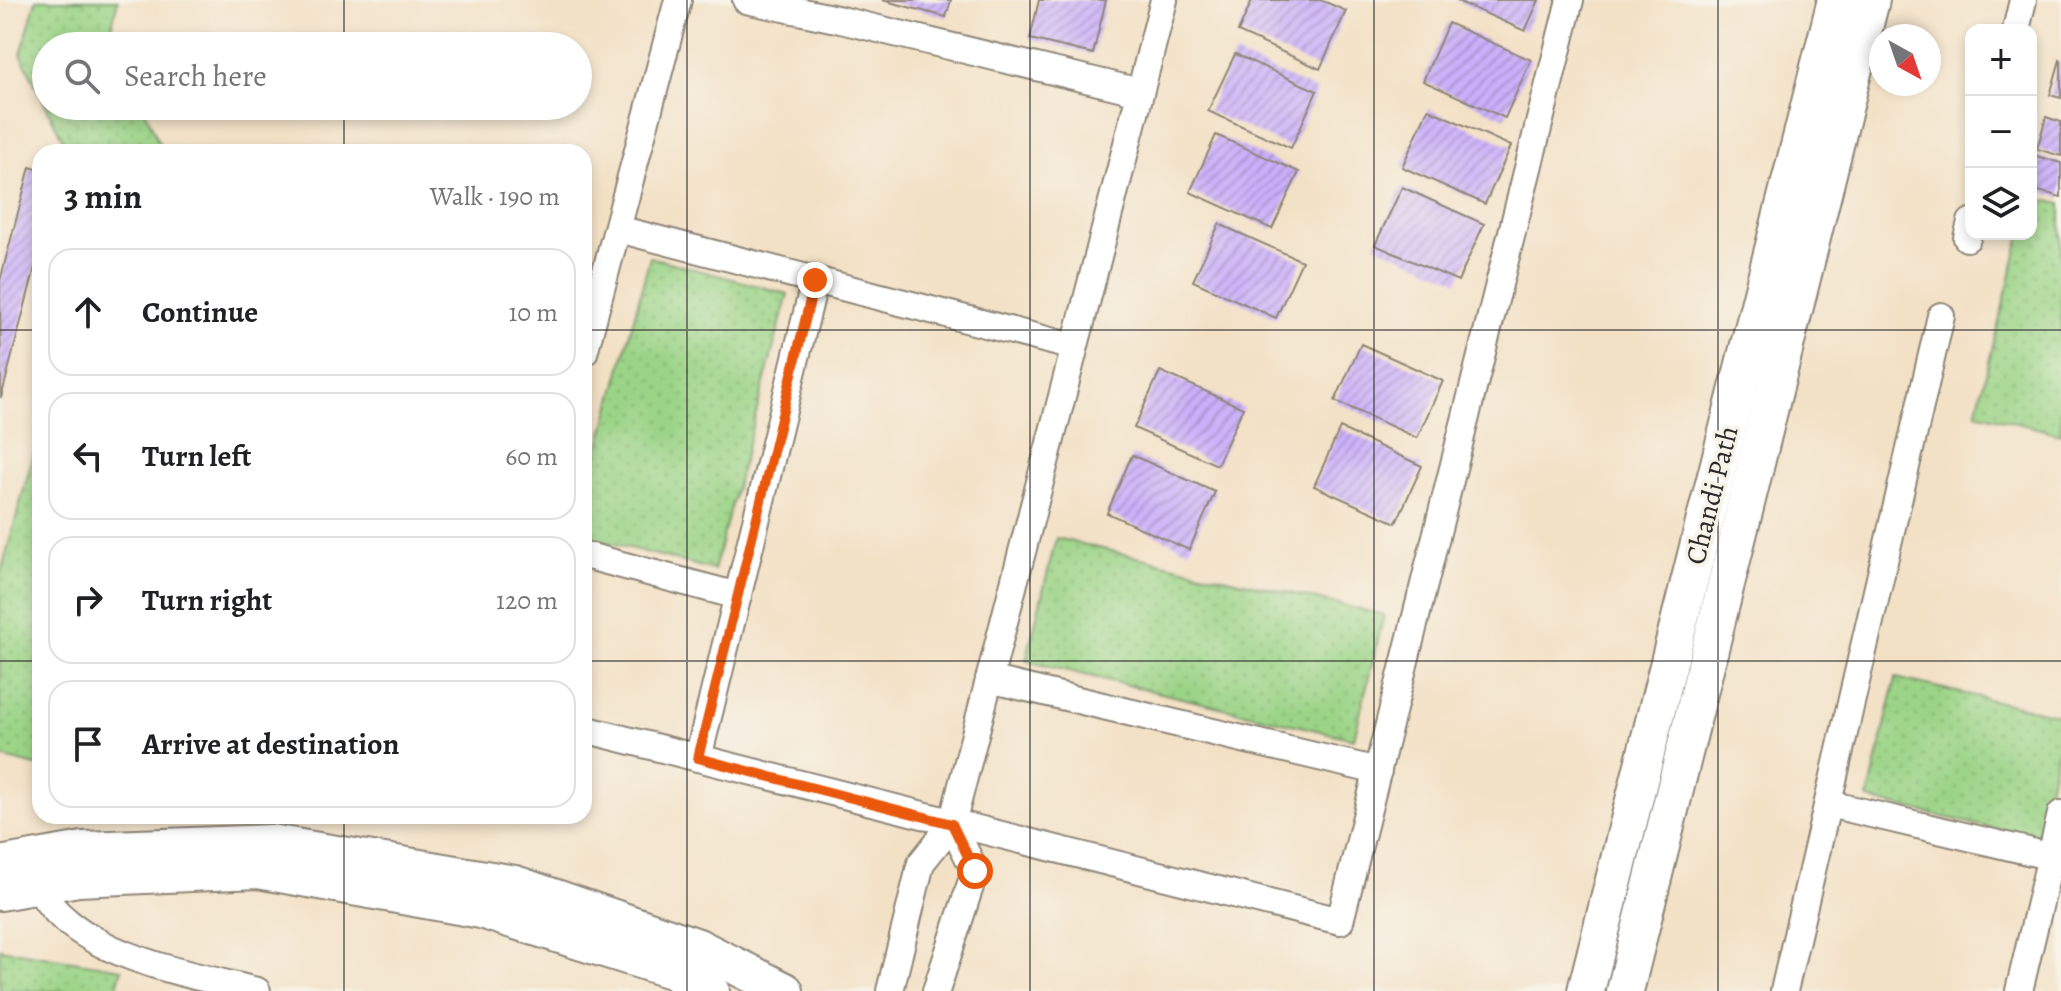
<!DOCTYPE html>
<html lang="en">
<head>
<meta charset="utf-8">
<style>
  :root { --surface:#fff; --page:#f6f6f6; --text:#202124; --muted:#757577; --line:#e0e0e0 }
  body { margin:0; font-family:Alegreya,serif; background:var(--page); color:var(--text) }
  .controls { position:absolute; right:24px; top:24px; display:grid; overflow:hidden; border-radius:16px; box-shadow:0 4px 12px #0003 }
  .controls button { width:72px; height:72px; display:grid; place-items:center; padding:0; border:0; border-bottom:2px solid var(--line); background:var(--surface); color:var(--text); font:40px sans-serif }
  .compass { position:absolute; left:1869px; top:24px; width:72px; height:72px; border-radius:50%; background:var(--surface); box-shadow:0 4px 12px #0003; rotate:140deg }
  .stop { position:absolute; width:24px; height:24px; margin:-18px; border:6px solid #ea580c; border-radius:50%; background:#fff }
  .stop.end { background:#ea580c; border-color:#fff; box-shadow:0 2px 8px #0008 }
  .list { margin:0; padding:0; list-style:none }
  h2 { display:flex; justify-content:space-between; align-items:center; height:104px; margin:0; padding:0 32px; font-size:34px }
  h2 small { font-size:26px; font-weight:400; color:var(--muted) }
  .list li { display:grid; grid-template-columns:52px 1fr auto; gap:24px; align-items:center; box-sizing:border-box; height:128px; margin:0 16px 16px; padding:0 16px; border:2px solid var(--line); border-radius:24px }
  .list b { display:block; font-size:30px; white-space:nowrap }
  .list em { font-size:26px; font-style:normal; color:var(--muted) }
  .icon { flex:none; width:44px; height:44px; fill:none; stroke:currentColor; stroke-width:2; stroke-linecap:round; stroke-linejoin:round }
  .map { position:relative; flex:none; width:2061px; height:991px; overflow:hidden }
  .search { position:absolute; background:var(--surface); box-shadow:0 4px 12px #0003; left:32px; top:32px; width:560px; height:88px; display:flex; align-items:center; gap:20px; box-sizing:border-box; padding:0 28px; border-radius:44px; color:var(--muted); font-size:30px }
  .panel { position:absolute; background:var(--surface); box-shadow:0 4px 12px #0003; left:32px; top:144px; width:560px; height:680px; border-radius:24px }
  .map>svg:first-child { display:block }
</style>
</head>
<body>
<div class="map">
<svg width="2061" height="991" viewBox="0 0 2061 991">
  <defs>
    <pattern id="park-dots" width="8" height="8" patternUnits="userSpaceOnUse" patternTransform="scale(2)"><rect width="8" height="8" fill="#9bd487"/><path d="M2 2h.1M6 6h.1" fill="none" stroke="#86b675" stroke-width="1.8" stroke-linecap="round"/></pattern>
    <pattern id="building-hatch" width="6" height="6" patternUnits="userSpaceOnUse" patternTransform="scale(2)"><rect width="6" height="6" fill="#cbb0fa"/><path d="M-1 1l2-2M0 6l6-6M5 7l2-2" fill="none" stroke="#a58fcb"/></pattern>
  </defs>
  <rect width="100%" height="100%" fill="#f7f3e8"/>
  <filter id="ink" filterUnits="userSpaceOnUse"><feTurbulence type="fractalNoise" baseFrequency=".0125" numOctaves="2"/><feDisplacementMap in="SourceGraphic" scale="16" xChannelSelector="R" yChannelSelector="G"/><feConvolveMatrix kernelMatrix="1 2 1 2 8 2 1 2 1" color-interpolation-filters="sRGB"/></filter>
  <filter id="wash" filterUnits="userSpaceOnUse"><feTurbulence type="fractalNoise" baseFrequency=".006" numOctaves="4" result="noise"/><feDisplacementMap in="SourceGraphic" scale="32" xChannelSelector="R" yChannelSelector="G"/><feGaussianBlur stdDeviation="1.8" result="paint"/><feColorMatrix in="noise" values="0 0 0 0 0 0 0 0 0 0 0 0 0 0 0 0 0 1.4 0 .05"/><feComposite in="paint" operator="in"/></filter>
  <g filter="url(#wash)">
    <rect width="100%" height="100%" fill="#f3e1c6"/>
    <g fill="url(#park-dots)" stroke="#638059" stroke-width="2">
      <path d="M36,0H118L111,29L118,46H46V106L21,55Z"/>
      <path d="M46,106H143L163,152H69Z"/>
      <path d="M2031,197L2061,204V434L1976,413L2021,234H2031Z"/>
      <path d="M650,257L788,294L714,570L584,536V506Z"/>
      <path d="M40,431V767L0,757V576Z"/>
      <path d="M1056,538L1384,615L1354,739L1026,661Z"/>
      <path d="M1896,678L2061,716V737L2037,839L1868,799Z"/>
      <path d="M0,949L122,969L116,991H0Z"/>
    </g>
    <g id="blocks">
      <g fill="url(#building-hatch)">
        <path d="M882,0H951L946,17Z"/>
        <path d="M1039,0H1106L1093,54L1030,39Z"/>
        <path d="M1252,0H1321L1346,11L1320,69L1238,32Z"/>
        <path d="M1455,0H1539L1525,31Z"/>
        <path d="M1448,23L1531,60L1505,118L1423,81Z"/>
        <path d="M1235,54L1317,91L1291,148L1208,111Z"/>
        <path d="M2060,60L2061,61V98L2050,95Z"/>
        <path d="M1428,109L1511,146L1485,204L1402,167Z"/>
        <path d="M2046,117L2061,122V156L2037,149Z"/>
        <path d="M1216,135L1299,172L1272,229L1190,192Z"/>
        <path d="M2036,156L2061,163V197L2031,189V172Z"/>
        <path d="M30,167L40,170V248L1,398L0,281Z"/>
        <path d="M1402,187L1484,224L1458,281L1375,245Z"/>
        <path d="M1219,224L1302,261L1276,318L1193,281Z"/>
        <path d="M1361,344L1443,381L1417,438L1335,401Z"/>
        <path d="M1160,371L1243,408L1217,465L1134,428Z"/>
        <path d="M1340,428L1422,466L1396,523L1314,486Z"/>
        <path d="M1132,455L1215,492L1189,550L1107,513Z"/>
      </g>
    </g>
  </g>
  <g filter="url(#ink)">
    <use href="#blocks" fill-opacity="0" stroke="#8f8678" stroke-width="2"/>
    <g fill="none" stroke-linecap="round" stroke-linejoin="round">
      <defs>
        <g id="street">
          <path d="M746,0L841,20L1140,92"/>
          <path d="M2016,30L2023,0"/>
          <path d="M618,229L1074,347"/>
          <path d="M1967,238L1971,222"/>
          <path d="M584,353L678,0"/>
          <path d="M584,555L738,596"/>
          <path d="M989,679L1378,771"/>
          <path d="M584,729L1340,921L1570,0"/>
          <path d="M698,758L815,280"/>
          <path d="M1829,804L2061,859"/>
          <path d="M32,871C56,953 186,973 257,991"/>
          <path d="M890,991L921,863L952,824L1164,0"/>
          <path d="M936,991L975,871L952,824"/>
          <path d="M1784,991L1941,316"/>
          <path d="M2019,991L2061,814"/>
        </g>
        <g id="secondary">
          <path d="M0,865L83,850L271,843L515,884L698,947L785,991"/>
          <path d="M0,892L78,878L258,870L481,910L671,970L711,991"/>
          <path d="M1586,991L1836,0"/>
          <path d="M1625,991L1871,0"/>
        </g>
      </defs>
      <use href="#street" stroke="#8f8678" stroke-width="30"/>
      <use href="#secondary" stroke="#8f8678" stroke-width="40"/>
      <use href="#street" stroke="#fff" stroke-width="26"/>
      <use href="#secondary" stroke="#fff" stroke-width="36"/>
    </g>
  </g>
  <g fill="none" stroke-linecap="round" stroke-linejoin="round" filter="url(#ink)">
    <path stroke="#ea580c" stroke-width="10" d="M815,280L698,758L952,824L975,871"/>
  </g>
  <path fill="none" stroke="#2b2b2b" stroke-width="2" stroke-opacity="0.55" d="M344,0V46M687,0V991M1030,0V991M1374,0V991M1718,0V991M344,106V152M0,330H40M584,330H2061M0,661H40M584,661H2061M344,816V991"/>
  <g text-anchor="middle" stroke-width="7" stroke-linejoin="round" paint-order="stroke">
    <g font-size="28" fill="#2b2b2b" stroke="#f7f3e8">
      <text transform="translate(1711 495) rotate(-76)" y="10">Chandi Path</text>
    </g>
  </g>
</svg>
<div class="controls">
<button>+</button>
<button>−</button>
<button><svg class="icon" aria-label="layers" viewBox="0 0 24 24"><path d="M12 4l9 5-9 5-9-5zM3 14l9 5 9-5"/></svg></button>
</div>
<svg class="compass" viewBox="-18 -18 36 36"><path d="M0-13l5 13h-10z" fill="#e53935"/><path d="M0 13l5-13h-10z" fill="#757577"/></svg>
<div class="stop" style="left:975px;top:871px"></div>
<div class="stop end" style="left:815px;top:280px"></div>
<div class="search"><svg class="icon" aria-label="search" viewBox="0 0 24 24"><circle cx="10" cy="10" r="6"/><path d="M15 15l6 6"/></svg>Search here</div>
<section class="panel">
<h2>3 min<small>Walk · 190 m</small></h2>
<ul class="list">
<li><svg class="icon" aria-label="ahead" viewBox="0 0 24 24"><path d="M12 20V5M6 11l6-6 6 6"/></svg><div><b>Continue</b></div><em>10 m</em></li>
<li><svg class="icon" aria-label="left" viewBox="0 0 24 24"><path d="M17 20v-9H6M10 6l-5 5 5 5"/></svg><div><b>Turn left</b></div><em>60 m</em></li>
<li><svg class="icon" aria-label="right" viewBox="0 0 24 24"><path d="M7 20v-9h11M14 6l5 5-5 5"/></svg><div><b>Turn right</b></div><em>120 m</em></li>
<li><svg class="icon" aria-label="arrive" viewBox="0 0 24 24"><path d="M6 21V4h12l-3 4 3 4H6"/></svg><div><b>Arrive at destination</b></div></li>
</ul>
</section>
</div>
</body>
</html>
